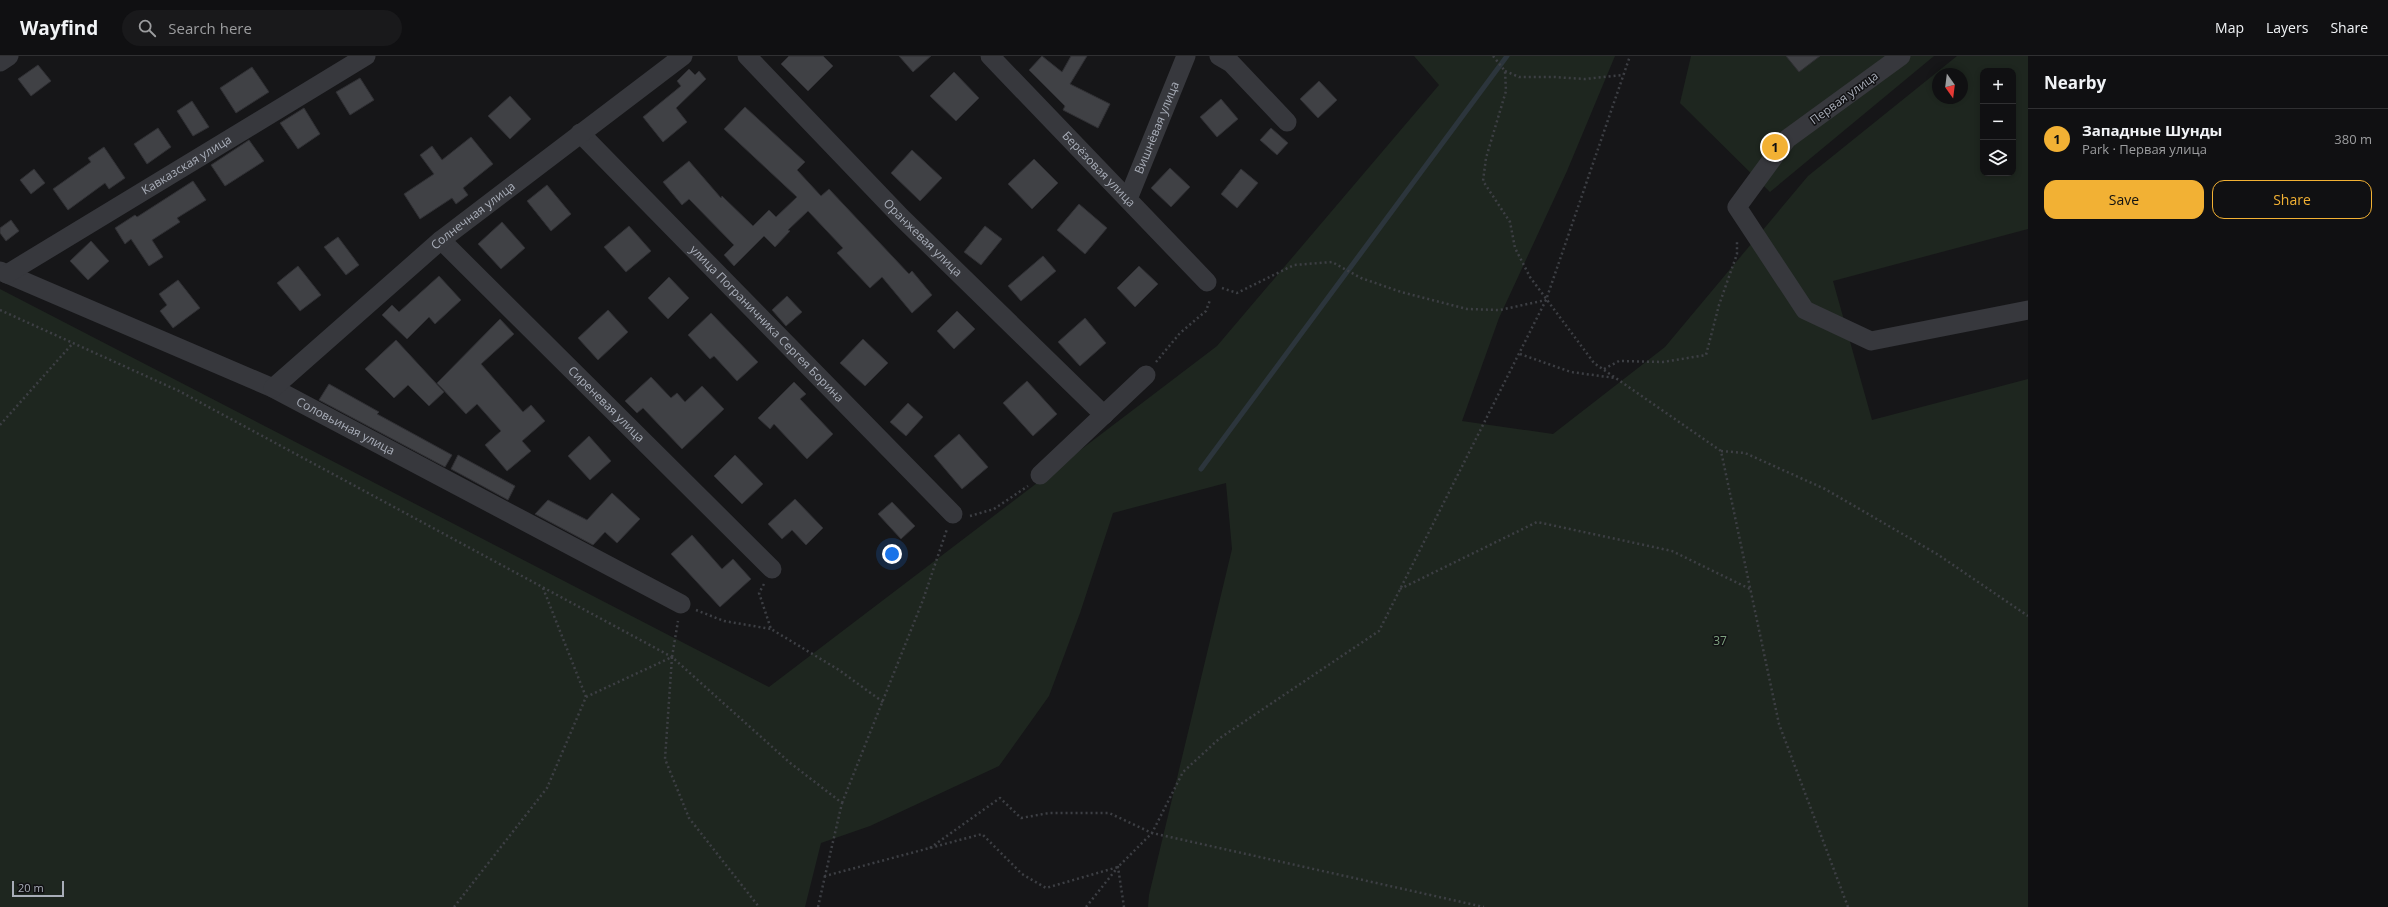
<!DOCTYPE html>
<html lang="en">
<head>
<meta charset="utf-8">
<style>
  :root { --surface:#101012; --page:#19191b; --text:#f1f3f6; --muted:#9c9d9f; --line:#303032; --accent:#f2b134 }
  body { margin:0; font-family:"Open Sans",sans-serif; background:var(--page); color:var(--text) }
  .controls { position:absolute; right:12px; top:12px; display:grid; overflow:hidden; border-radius:8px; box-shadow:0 2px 6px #0003 }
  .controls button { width:36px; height:36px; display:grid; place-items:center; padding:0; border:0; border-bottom:1px solid var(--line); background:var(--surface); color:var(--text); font:20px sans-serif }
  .compass { position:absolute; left:1932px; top:12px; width:36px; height:36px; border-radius:50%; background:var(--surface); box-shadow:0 2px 6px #0003; rotate:166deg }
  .scale { position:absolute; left:12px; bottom:10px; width:52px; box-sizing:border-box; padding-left:4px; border:2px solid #a8adb8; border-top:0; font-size:11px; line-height:14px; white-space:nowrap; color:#a8adb8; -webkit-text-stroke:3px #111113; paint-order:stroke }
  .you { position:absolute; left:892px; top:498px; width:14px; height:14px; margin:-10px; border:3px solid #fff; border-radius:50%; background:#1a73e8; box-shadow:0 0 0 6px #1a73e833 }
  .badge { display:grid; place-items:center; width:26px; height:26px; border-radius:50%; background:var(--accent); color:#111; font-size:13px; font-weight:700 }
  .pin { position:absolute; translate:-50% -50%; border:2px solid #fff; box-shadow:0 1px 4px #0006 }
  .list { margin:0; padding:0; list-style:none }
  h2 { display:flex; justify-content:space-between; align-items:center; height:52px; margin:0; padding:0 16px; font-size:17px }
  h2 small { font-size:13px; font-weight:400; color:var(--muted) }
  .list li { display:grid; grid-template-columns:26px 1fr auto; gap:12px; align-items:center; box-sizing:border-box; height:60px; padding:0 16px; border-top:1px solid var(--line) }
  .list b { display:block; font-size:15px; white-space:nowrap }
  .list p { margin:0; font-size:13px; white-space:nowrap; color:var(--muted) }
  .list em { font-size:13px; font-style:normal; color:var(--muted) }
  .actions { display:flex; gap:8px; padding:12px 16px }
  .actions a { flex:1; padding:9px 0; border:1px solid var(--accent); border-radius:12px; text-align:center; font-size:14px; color:var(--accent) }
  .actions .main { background:var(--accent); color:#111 }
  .icon { flex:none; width:22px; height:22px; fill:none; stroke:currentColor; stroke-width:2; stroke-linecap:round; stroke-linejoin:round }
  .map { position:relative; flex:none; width:2028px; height:851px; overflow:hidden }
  header { display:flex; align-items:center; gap:24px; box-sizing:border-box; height:56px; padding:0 20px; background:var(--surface); border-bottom:1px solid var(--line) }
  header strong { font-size:19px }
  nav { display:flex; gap:22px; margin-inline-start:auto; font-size:14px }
  .search { width:280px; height:36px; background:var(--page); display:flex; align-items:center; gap:10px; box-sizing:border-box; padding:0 14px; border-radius:22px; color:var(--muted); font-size:15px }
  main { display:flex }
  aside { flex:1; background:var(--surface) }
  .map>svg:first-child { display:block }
</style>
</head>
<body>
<header>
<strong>Wayfind</strong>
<div class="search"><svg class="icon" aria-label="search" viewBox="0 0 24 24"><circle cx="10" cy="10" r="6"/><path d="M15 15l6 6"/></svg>Search here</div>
<nav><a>Map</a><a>Layers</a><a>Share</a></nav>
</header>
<main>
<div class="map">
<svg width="2028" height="851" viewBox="0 0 2028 851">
  <rect width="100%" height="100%" fill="#161618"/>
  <g fill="#1e261f" fill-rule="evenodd">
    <path d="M1414,0H1615L1567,115L1499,262L1462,365L1553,378L1665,291L1808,120L1957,0H2028V173L1833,225L1872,364L2028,323V851H1148L1149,839L1232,493L1226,427L1113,457L1080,557L1049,640L999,710L870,770L821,787L805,851H0V233L769,631L1217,290L1439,29ZM1983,15H2013V117H1983ZM1938,18H1962V42H1938Z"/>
    <path d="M1691,0H1934L1770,136L1680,47Z"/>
  </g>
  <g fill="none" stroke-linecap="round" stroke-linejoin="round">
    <path stroke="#2c353c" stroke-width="5" d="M1201,413L1507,0"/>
  </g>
  <g fill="#404145" stroke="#303034">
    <path d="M789,0H823L833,10L808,35L781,8Z"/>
    <path d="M899,0H931L913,16Z"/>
    <path d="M1042,0L1062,16L1071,0H1087L1070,28L1110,48L1098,72L1063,54L1065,50L1029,14Z"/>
    <path d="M1786,0H1820L1799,16Z"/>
    <path d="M38,9L51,25L31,40L18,23Z"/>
    <path d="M252,11L269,36L236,57L220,32Z"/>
    <path d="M689,13L695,19L699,15L706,23L676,52L687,66L663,86L643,61L681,30L677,25Z"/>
    <path d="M954,16L979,42L956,65L930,40Z"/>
    <path d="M360,22L374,44L350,59L336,36Z"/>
    <path d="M1319,25L1337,44L1318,62L1300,43Z"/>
    <path d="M510,40L531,63L510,83L488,60Z"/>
    <path d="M1221,43L1238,63L1217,81L1200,61Z"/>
    <path d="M192,45L209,71L193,80L177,55Z"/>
    <path d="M745,51L805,106L797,114L821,140L829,133L909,218L912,215L932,239L912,257L882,221L870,232L837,197L843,192L808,155L788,174L790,175L775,191L764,180L734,210L724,199L734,189L689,143L682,149L663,126L689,105L721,142L722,140L753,170L769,154L776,161L797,141L724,73Z"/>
    <path d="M304,52L320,78L298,93L280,67Z"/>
    <path d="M158,72L171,91L147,108L134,88Z"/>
    <path d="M1271,72L1288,87L1277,99L1260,84Z"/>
    <path d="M471,81L493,108L463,132L468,139L456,148L452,142L420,163L404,138L434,118L420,99L432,90L442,104Z"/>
    <path d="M249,84L264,105L225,130L211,109Z"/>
    <path d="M104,91L125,122L109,133L105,127L68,154L53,133L91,106L88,102Z"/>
    <path d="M912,94L942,122L920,145L891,117Z"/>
    <path d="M1034,103L1058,127L1032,153L1008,128Z"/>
    <path d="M1170,112L1190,131L1171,151L1151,132Z"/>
    <path d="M34,113L45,127L31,138L20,124Z"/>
    <path d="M1241,113L1258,127L1237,152L1221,138Z"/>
    <path d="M193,125L206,144L177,162L180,166L152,184L163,201L149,210L131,183L125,188L115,172L135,159L137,161Z"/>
    <path d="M547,129L571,158L551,175L527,145Z"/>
    <path d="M1079,148L1107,172L1085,198L1057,174Z"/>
    <path d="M11,164L19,175L6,185L0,177V172Z"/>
    <path d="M502,166L525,192L501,213L478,188Z"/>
    <path d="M629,170L651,195L626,216L604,191Z"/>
    <path d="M985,170L1002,183L981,209L964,196Z"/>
    <path d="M338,181L359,209L346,219L324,191Z"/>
    <path d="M91,185L109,205L88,224L70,205Z"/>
    <path d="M1043,200L1056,215L1021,245L1008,230Z"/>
    <path d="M298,210L321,239L300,255L277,227Z"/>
    <path d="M1139,210L1158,228L1135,251L1117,232Z"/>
    <path d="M439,220L461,244L435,268L429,261L407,283L382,259L392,249L399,256Z"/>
    <path d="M669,221L689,242L668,263L648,242Z"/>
    <path d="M178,224L200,252L173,272L160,255L167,249L159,238Z"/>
    <path d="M787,240L802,256L786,270L772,254Z"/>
    <path d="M608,254L628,276L598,304L578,282Z"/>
    <path d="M957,255L975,273L954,293L937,275Z"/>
    <path d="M711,257L758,306L737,325L714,300L710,303L688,279Z"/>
    <path d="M1085,262L1106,287L1080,310L1058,286Z"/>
    <path d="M500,263L514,278L481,308L523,356L531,349L545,365L522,385L531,395L507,415L485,389L501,375L477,348L466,358L437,327Z"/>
    <path d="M863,283L888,307L865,330L840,307Z"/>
    <path d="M396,284L444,336L429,350L408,329L394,342L365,313Z"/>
    <path d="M651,321L671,342L677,337L685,346L702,330L724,353L682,393L643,352L637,357L625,345Z"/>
    <path d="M1027,325L1057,358L1033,380L1003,347Z"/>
    <path d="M794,326L806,338L800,343L833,378L807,403L774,368L770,373L758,362Z"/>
    <path d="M329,328L379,356L377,358L452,399L445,411L319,344Z"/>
    <path d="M908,347L923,361L906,380L890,366Z"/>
    <path d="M959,378L988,411L962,433L934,400Z"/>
    <path d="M589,380L611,405L590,424L568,400Z"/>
    <path d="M458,399L515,430L508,444L451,413Z"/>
    <path d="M735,399L763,428L742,448L714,420Z"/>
    <path d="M612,437L640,463L617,487L605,476L593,489L535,458L548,444L587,464Z"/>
    <path d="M795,443L823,472L806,489L792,474L782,483L768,468Z"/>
    <path d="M892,446L915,470L901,483L878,458Z"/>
    <path d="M692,479L722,513L733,503L751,523L720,551L671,498Z"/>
  </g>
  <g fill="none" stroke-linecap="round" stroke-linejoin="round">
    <g stroke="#3d3f44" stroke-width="2.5" stroke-dasharray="2 3" stroke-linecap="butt">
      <path d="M1493,0L1505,15L1506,35L1486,102L1483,125L1510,166L1515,192L1530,221L1594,307L1721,395L1779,668L1848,851"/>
      <path d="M1505,15L1519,21H1554L1585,23L1623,19"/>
      <path d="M1222,232L1237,237L1294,209L1332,206L1361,222L1401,236L1467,253L1500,254L1546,244"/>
      <path d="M0,254L179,335L672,601L789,706L842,747L825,820L982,778L1022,818L1046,832L1118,811L1152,777L1183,716L1220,682L1379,575L1546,244L1630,0"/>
      <path d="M1520,298L1571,316L1615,322"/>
      <path d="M1156,306L1180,277L1206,255L1210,244"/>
      <path d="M1604,313L1619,305L1663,306L1706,299L1719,249L1737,198V185"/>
      <path d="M0,369L73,287"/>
      <path d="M1721,395L1745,397L1825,433L1937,498L2028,560"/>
      <path d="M970,460L994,453L1028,430"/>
      <path d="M764,528L759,537L771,573L839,614L883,646"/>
      <path d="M543,532L586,641"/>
      <path d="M1400,533L1537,466L1672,495L1750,533"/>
      <path d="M696,554L724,565L771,573"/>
      <path d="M672,601L665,703L689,762L759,851"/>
      <path d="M842,747L923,544L947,473"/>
      <path d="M930,792L1000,742L1021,762L1049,757H1109L1152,777L1484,851"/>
      <path d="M454,851L547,732L586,641L672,601L678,565"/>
      <path d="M818,851L825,820"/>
      <path d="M1086,851L1118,811L1124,851"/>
    </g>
    <g stroke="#37383d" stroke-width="19">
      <path id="s1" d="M747,0L901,161L1104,359"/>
      <path id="s2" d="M990,0L1207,226"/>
      <path d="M1219,0L1231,7L1287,66"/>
      <path d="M1901,0L1787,83L1737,151L1805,254L1871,285L2028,254"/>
      <path d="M0,6L9,0"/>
      <path id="s3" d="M580,77L953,458"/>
      <path id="s4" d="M1128,143L1186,0"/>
      <path id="s5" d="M441,184L772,513"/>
      <path id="s6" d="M0,215L273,332L681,548"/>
      <path id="s7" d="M7,218L366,0"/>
      <path id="s8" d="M273,332L441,184L683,0"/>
      <path d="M1040,419L1146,319"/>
    </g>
  </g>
  <g text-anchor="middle" stroke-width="3" stroke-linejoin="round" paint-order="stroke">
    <g font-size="12" fill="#a8adb8" stroke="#111113">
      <text transform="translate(1844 42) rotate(-36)" y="4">Первая улица</text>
      <text dy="4" stroke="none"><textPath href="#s4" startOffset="77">Вишнёвая улица</textPath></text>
      <text dy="4" stroke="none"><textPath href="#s7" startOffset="210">Кавказская улица</textPath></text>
      <text dy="4" stroke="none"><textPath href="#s2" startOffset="157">Берёзовая улица</textPath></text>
      <text dy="4" stroke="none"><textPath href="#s8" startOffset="264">Солнечная улица</textPath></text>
      <text dy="4" stroke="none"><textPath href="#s1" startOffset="253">Оранжевая улица</textPath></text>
      <text dy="4" stroke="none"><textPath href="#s3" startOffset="267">улица Пограничника Сергея Борина</textPath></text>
      <text dy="4" stroke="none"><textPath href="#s5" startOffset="233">Сиреневая улица</textPath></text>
      <text dy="4" stroke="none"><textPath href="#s6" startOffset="379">Соловьиная улица</textPath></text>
    </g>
    <g font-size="12" fill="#7fa381" stroke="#111113">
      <text x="1720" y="589">37</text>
    </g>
  </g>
</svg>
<div class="controls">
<button>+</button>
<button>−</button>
<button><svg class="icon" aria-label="layers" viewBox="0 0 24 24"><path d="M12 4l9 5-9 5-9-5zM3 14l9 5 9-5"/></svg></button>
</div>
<svg class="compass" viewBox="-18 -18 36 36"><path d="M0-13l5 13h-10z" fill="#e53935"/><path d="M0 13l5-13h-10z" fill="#9c9d9f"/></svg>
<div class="scale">20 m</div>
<div class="you"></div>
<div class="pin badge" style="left:1775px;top:91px">1</div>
</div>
<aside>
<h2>Nearby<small></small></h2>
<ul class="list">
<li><span class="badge">1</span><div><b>Западные Шунды</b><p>Park · Первая улица</p></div><em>380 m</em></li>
</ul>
<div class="actions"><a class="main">Save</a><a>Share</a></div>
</aside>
</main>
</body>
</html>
